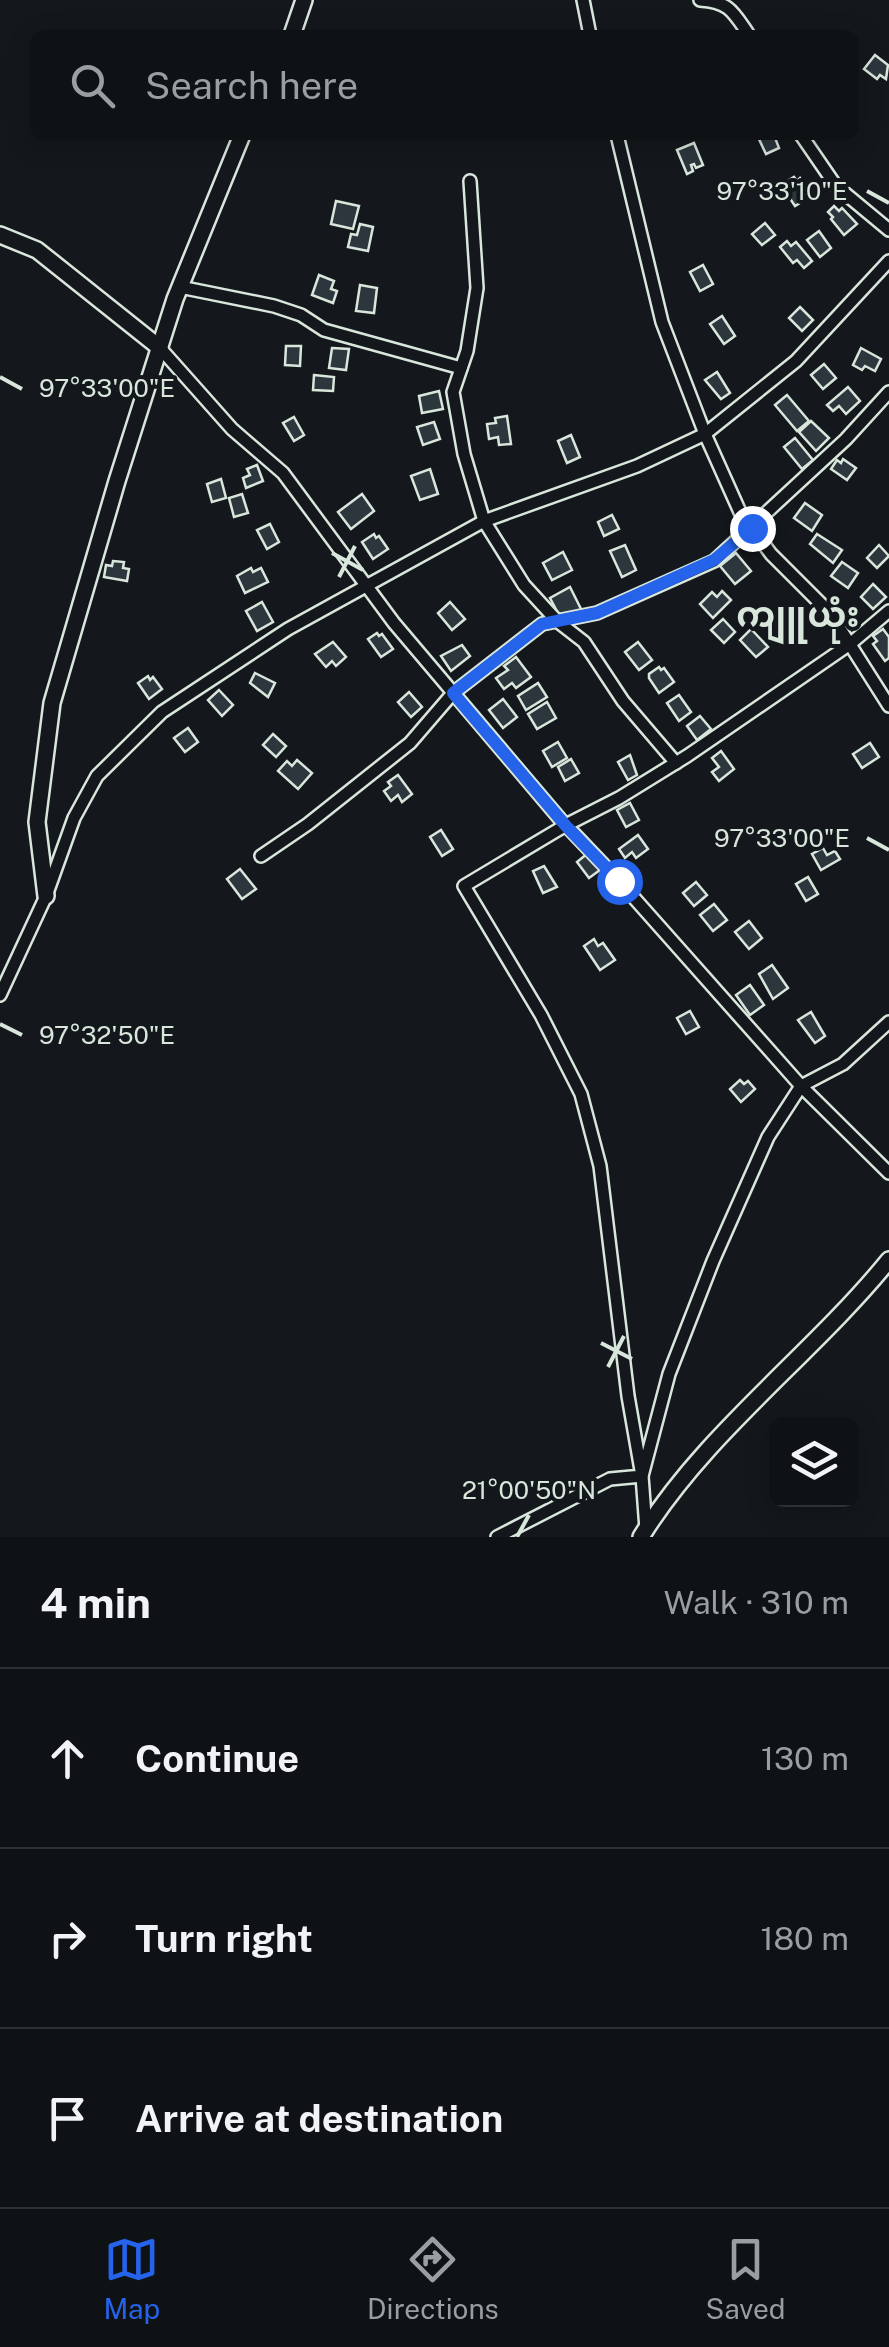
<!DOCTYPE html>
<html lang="en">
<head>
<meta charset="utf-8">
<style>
  :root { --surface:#0f1215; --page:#181b1e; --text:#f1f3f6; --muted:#9b9ea0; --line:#2f3234; --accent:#2563eb }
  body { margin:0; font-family:"Public Sans","Noto Sans Myanmar",sans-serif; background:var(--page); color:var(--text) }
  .controls { position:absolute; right:30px; bottom:30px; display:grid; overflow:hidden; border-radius:15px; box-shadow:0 5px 25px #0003 }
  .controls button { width:90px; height:90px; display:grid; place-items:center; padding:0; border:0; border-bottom:2px solid var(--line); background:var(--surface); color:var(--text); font:50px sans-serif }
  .stop { position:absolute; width:30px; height:30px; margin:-22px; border:8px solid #2563eb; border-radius:50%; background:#fff }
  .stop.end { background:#2563eb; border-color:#fff; box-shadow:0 2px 10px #0008 }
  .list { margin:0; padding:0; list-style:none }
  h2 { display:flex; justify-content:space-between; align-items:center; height:130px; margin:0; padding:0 40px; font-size:42px }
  h2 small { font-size:32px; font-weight:400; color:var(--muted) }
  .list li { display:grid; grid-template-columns:65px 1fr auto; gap:30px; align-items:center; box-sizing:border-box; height:180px; padding:0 40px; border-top:2px solid var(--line) }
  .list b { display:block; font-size:38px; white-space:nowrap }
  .list em { font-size:32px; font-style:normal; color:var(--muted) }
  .icon { flex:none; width:55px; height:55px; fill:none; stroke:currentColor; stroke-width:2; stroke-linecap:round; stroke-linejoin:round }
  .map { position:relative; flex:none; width:889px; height:1537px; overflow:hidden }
  .search { position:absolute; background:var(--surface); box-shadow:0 5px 25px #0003; left:30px; right:30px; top:30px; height:110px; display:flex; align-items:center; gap:25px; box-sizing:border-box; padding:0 35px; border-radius:15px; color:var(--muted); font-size:38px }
  .sheet { height:670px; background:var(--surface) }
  nav { display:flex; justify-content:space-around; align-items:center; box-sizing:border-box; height:140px; border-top:2px solid var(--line); background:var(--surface); font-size:28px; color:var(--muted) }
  nav a { display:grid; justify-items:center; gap:5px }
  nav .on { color:var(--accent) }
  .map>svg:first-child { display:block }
</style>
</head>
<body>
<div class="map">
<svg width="889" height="1537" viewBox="0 0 889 1537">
  <rect width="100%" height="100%" fill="#14181c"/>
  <g fill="#2c363c" stroke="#d8e6dc" stroke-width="2.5">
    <path d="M875,55L888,65L886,79L880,75L877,79L864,69Z"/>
    <path d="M757,135H774L779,148L766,154Z"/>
    <path d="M694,143L703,165L696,168L694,164L691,165L693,171L687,174L677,150Z"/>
    <path d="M794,177L797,181L800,178L811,196L795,206L781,185Z"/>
    <path d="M336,201L359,206L353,229L331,224Z"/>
    <path d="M834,206L839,211L842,208L857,224L844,235L831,219L833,217L828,212Z"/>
    <path d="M765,223L775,235L762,245L752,234Z"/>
    <path d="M360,224L373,227L368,251L348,247L351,234L357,235Z"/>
    <path d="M819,231L831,248L820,257L807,240Z"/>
    <path d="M787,241L791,246L796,242L812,261L804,268L797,260L793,263L780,247Z"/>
    <path d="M703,265L713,284L700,291L690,272Z"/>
    <path d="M319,275L334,281L331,289L337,291L333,303L312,295Z"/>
    <path d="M360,285L377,288L374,313L356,311Z"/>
    <path d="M800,307L813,320L802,331L789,318Z"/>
    <path d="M722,316L735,336L724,344L710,324Z"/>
    <path d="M286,346H301L300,366L285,365Z"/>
    <path d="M332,348L349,349L346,370L329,368Z"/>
    <path d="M861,348L881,359L875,371L865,366L862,370L853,365Z"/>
    <path d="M824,364L836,378L823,389L811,375Z"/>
    <path d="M717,372L730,393L721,399L705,380Z"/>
    <path d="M314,375L334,377L333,391L313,390Z"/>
    <path d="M848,387L860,401L846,414L839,406L833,411L827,405Z"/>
    <path d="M439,391L443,409L422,413L419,396Z"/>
    <path d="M787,395L809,421L797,431L775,405Z"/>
    <path d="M507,416L511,444L499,445L498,437L489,439L487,424L496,423L495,418Z"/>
    <path d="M294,417L304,435L294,441L283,423Z"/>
    <path d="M811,421L829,438L816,451L799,432Z"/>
    <path d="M434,422L440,439L423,445L417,427Z"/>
    <path d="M571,435L580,457L567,463L558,441Z"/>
    <path d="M795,438L813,460L802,469L784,447Z"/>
    <path d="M843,459L856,468L847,480L831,469L837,460L841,463Z"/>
    <path d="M257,465L263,481L246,488L243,478L250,475L247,469Z"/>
    <path d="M430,469L438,494L420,500L411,476Z"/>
    <path d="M221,479L226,498L212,502L207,484Z"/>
    <path d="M242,494L248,513L234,517L229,498Z"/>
    <path d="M362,494L374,511L351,529L338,512Z"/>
    <path d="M805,503L822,515L812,531L794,518Z"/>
    <path d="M612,515L619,529L604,536L598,522Z"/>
    <path d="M270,524L279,542L267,549L257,530Z"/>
    <path d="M374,534L376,538L379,536L388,549L373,559L362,542Z"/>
    <path d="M817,534L842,550L833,563L810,544Z"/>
    <path d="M625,545L636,570L622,577L610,551Z"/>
    <path d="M879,545L889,556L877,568L867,558Z"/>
    <path d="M563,552L572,570L552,580L543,563Z"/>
    <path d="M736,553L751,571L735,584L720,566Z"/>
    <path d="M113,561L124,562L123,568L129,569L127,581L104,577L106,565L112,566Z"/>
    <path d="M842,562L858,573L848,588L831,576Z"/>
    <path d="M251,568L253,572L261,568L268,582L245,593L237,576Z"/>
    <path d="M873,584L886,597L873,609L861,597Z"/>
    <path d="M570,587L581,609L561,619L550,598Z"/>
    <path d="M722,591L731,600L713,618L700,604L712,592L717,597Z"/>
    <path d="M262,602L273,622L257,631L246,611Z"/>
    <path d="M450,602L465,619L452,630L438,613Z"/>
    <path d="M723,619L735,632L724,643L711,630Z"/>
    <path d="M751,629L768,647L756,657L740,640Z"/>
    <path d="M883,629L889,637V658L885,661L873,644L877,641L873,636Z"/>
    <path d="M377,633L379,636L382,634L393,649L381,657L368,639Z"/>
    <path d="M333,642L346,657L336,666L332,661L326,667L315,654Z"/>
    <path d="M638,642L652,660L639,670L625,652Z"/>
    <path d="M462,645L470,656L451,671L441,656Z"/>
    <path d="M516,657L531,677L516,688L512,683L504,689L496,678L508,670L504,666Z"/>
    <path d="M659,667L661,670L664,668L674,682L659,693L649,678V674Z"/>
    <path d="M255,673L275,683L268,697L250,683Z"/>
    <path d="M148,676L150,680L153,677L162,689L149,699L138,683Z"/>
    <path d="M538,683L547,697L526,710L518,696Z"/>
    <path d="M219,690L233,705L222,716L208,700Z"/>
    <path d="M409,692L422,707L411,717L398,702Z"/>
    <path d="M679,695L691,712L679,721L667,703Z"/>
    <path d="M503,699L517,717L503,728L489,710Z"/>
    <path d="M547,702L556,718L537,729L528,714Z"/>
    <path d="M700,716L711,729L697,740L687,726Z"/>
    <path d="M188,728L198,742L185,752L174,738Z"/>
    <path d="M273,734L286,746L276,757L263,745Z"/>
    <path d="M558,742L567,758L552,767L543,751Z"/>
    <path d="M870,743L879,757L862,768L853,754Z"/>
    <path d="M721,751L734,769L719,781L712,772L719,767L712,758Z"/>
    <path d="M630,755L637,775L628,780L618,762Z"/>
    <path d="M571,759L579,773L565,781L558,767Z"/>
    <path d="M297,760L312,773L298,789L278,771L287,761L292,766Z"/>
    <path d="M398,775L412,794L402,802L398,795L391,801L384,791L391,786L388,782Z"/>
    <path d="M630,803L639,820L626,827L617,810Z"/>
    <path d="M441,830L453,849L442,856L430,837Z"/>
    <path d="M638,835L648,849L636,858L632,852L625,858L619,849Z"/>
    <path d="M823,848L827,855L835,851L840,859L821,870L812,854Z"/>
    <path d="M588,853L600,870L589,878L577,862Z"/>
    <path d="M544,866L557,887L543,893L533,871Z"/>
    <path d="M240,869L256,889L242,899L227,879Z"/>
    <path d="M808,877L818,894L806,901L796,884Z"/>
    <path d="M696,882L707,895L694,906L683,893Z"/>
    <path d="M714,904L727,920L713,931L700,915Z"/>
    <path d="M749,921L762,938L749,949L735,932Z"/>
    <path d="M594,939L598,946L603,943L615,960L600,970L584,946Z"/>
    <path d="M772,965L788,988L773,999L759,974Z"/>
    <path d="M750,985L764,1005L750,1015L736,995Z"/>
    <path d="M690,1011L699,1027L686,1034L677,1018Z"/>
    <path d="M811,1012L825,1036L815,1043L798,1020Z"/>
    <path d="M740,1080L744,1084L748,1081L755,1089L741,1102L730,1089Z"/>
  </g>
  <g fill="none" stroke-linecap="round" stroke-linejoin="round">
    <defs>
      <g id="minor">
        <path d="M583,0L590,35"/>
        <path d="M700,0C730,2 733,12 749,35"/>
        <path d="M617,135L662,322L705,434L740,512L771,554L830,613L889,706"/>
        <path d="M801,135L836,186L889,230"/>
        <path d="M470,181L477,288L467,351L453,392L464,454L484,521L524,585L557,621L584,642L623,701L676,763"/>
        <path d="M180,287L274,306L301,315L324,330L461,368"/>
        <path d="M160,348L232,429L283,473L394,623L560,819L619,881L801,1086L889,1173"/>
        <path d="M261,856L308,824L410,743L453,693L542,624L597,613L714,561L846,439L889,392"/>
        <path d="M0,995L46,896L74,818L97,776L162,712L288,629L484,521L637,466L705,434L796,361L889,261"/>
        <path d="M646,1529L642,1476L669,1374L713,1261L768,1137L801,1086L843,1064L889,1022"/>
        <path d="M497,1537L610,1479L642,1476L628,1396L600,1166L581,1094L541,1015L464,886L566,825L619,798L687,756L850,644L889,611"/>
      </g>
      <g id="tertiary">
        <path d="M292,35L304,0"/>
        <path d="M0,235L37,250L160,348"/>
        <path d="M46,896L37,822L52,703L117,481L175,299L242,135"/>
        <path d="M641,1537C705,1433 812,1355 889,1260"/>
      </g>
    </defs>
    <use href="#minor" stroke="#d8e6dc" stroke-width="16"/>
    <use href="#tertiary" stroke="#d8e6dc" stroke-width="20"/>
    <use href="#minor" stroke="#14181c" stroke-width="11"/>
    <use href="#tertiary" stroke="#14181c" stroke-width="15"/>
  </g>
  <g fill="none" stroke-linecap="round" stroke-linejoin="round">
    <path stroke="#2563eb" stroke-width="12" d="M619,881L566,826L453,693L542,624L597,613L714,560L752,528"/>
  </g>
  <path fill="none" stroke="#d8e6dc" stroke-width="4" d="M867,191L889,203M0,377L22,389M332,553L363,570M339,577L355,546M867,838L889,850M0,1024L22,1035M601,1343L632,1359M608,1367L624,1336M517,1537L529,1515"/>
  <g text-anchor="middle" stroke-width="8" stroke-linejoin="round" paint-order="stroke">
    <g font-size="35" font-weight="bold" fill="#d8e6dc" stroke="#14181c">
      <text x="798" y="627">ကျူယုံး</text>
    </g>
  </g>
  <g font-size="25" text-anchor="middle" fill="#d8e6dc" stroke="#14181c" stroke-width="8" stroke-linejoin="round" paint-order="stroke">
    <text x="782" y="200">97°33'10"E</text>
    <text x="107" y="397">97°33'00"E</text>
    <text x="782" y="847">97°33'00"E</text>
    <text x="107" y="1044">97°32'50"E</text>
    <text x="529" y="1499">21°00'50"N</text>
  </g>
</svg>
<div class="controls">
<button><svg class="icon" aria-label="layers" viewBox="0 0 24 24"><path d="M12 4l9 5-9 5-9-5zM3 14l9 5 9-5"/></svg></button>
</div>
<div class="stop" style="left:619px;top:881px"></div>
<div class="stop end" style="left:752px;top:528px"></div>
<div class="search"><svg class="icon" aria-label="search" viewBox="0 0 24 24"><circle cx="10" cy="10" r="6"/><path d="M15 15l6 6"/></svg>Search here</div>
</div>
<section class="sheet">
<h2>4 min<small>Walk · 310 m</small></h2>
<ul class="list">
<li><svg class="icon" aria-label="ahead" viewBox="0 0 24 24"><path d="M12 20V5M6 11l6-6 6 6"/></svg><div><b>Continue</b></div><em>130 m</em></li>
<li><svg class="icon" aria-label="right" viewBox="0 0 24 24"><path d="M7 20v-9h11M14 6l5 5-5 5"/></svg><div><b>Turn right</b></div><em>180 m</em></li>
<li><svg class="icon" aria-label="arrive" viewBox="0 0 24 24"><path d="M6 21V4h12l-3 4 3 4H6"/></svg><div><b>Arrive at destination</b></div></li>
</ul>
</section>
<nav>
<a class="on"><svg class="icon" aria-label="map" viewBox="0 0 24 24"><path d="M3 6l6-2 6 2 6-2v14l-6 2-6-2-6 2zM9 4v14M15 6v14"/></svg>Map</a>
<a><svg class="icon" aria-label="directions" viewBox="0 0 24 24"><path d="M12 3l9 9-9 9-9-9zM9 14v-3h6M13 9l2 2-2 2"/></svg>Directions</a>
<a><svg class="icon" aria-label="saved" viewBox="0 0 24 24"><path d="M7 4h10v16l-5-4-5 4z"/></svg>Saved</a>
</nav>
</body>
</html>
